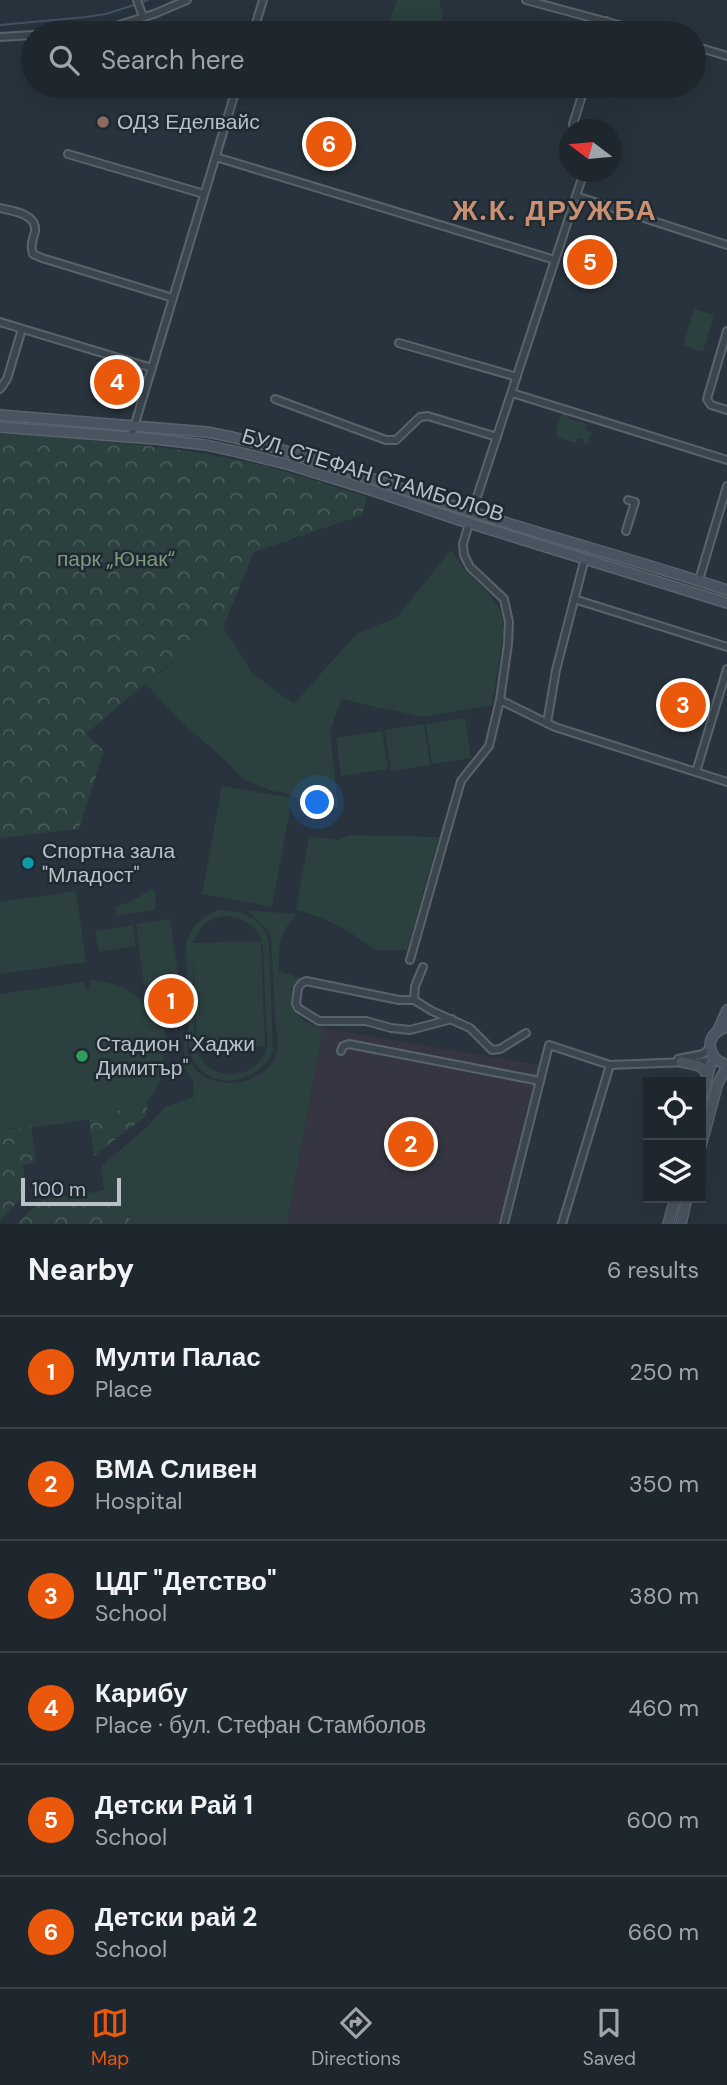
<!DOCTYPE html>
<html lang="en">
<head>
<meta charset="utf-8">
<style>
  :root { --surface:#1e262e; --page:#262e36; --text:#f1f3f6; --muted:#a1a5aa; --line:#3c434a; --accent:#ea580c }
  body { margin:0; font-family:"DM Sans",sans-serif; background:var(--page); color:var(--text) }
  .controls { position:absolute; right:21px; bottom:21px; display:grid; overflow:hidden; border-radius:0px; box-shadow:0 7px 28px #0002 }
  .controls button { width:63px; height:63px; display:grid; place-items:center; padding:0; border:0; border-bottom:2px solid var(--line); background:var(--surface); color:var(--text); font:35px sans-serif }
  .compass { position:absolute; left:559px; top:119px; width:63px; height:63px; border-radius:50%; background:var(--surface); box-shadow:0 7px 28px #0002; rotate:286deg }
  .scale { position:absolute; left:21px; bottom:18px; width:100px; box-sizing:border-box; padding-left:7px; border:4px solid #b8c0c8; border-top:0; font-size:19px; line-height:24px; white-space:nowrap; color:#b8c0c8; -webkit-text-stroke:5px #202a33; paint-order:stroke }
  .you { position:absolute; left:318px; top:803px; width:24px; height:24px; margin:-18px; border:5px solid #fff; border-radius:50%; background:#1a73e8; box-shadow:0 0 0 10px #1a73e833 }
  .badge { display:grid; place-items:center; width:46px; height:46px; border-radius:50%; background:var(--accent); color:#fff; font-size:23px; font-weight:700 }
  .pin { position:absolute; translate:-50% -50%; border:4px solid #fff; box-shadow:0 2px 7px #0006 }
  .list { margin:0; padding:0; list-style:none }
  h2 { display:flex; justify-content:space-between; align-items:center; height:91px; margin:0; padding:0 28px; font-size:30px }
  h2 small { font-size:23px; font-weight:400; color:var(--muted) }
  .list li { display:grid; grid-template-columns:46px 1fr auto; gap:21px; align-items:center; box-sizing:border-box; height:112px; padding:0 28px; border-top:2px solid var(--line) }
  .list b { display:block; font-size:26px; white-space:nowrap }
  .list p { margin:0; font-size:23px; white-space:nowrap; color:var(--muted) }
  .list em { font-size:23px; font-style:normal; color:var(--muted) }
  .icon { flex:none; width:38px; height:38px; fill:none; stroke:currentColor; stroke-width:2; stroke-linecap:round; stroke-linejoin:round }
  .map { position:relative; flex:none; width:727px; height:1224px; overflow:hidden }
  .search { position:absolute; background:var(--surface); box-shadow:0 7px 28px #0002; left:21px; right:21px; top:21px; height:77px; display:flex; align-items:center; gap:18px; box-sizing:border-box; padding:0 24px; border-radius:38px; color:var(--muted); font-size:26px }
  .sheet { height:763px; background:var(--surface) }
  nav { display:flex; justify-content:space-around; align-items:center; box-sizing:border-box; height:98px; border-top:2px solid var(--line); background:var(--surface); font-size:19px; color:var(--muted) }
  nav a { display:grid; justify-items:center; gap:4px }
  nav .on { color:var(--accent) }
  .map>svg:first-child { display:block }
</style>
</head>
<body>
<div class="map">
<svg width="727" height="1224" viewBox="0 0 727 1224">
  <defs>
    <pattern id="forest-crowns" width="20" height="18" patternUnits="userSpaceOnUse" patternTransform="scale(1.75)"><rect width="20" height="18" fill="#2b403f"/><path d="M2 6a3 3 0 1 1 6 0M12 15a3 3 0 1 1 6 0" fill="none" stroke="#485a59"/></pattern>
  </defs>
  <rect width="100%" height="100%" fill="#28333d"/>
  <path fill="#363642" d="M323,1028L539,1065L502,1224H287Z"/>
  <g fill="#2b403f" fill-rule="evenodd">
    <path d="M397,0H439L443,15L437,33H385Z"/>
    <path d="M694,309L714,315L703,352L683,346Z"/>
    <path d="M565,413L568,414L567,418L588,424L586,430L592,432L588,444L583,443L584,440L578,438L576,443L559,438L556,432L560,416Z"/>
    <path d="M451,550L465,570L491,596L501,611L504,631L492,705L422,717L341,699L330,732L338,808L327,809L304,802L285,793L272,791L243,779L224,759L182,723L145,683L223,627L252,673L294,704L357,633L396,618Z"/>
    <path d="M465,718L471,758L432,764L426,724Z"/>
    <path d="M424,724L430,765L391,771L385,730Z"/>
    <path d="M382,731L388,769L341,776L336,738Z"/>
    <path d="M222,786L292,798L272,907L202,894Z"/>
    <path d="M351,835L439,837L407,950H376L348,931L322,918L296,910L309,836L337,840Z"/>
    <path d="M152,888L156,894L155,910L116,916L115,906C130,904 140,896 152,888Z"/>
    <path d="M76,891L86,962L0,974V902Z"/>
    <path d="M219,910C243,909 265,919 269,944L273,1050C257,1091 196,1092 189,1046L186,945C190,927 202,915 219,910ZM225,916C244,917 261,927 263,948C264,971 265,994 266,1018C266,1028 269,1040 266,1050C261,1068 240,1077 222,1073C207,1070 198,1058 194,1043L193,945L197,1049L265,1046L261,941L193,943C199,927 208,918 225,916Z"/>
    <path d="M246,910L297,914C278,935 279,944 279,971L300,978L291,990L292,1009L305,1022L323,1028L287,1224H134L104,1191L101,1166L147,1127L165,1107L194,1097L193,1080L185,1069L184,1036L186,1035C187,1044 186,1054 190,1062C208,1094 267,1088 277,1052C279,1042 276,1029 275,1019C274,992 272,965 271,938L264,926Z"/>
    <path d="M170,919L179,981L144,986L136,924Z"/>
    <path d="M133,925L136,946L99,952L95,931Z"/>
    <path d="M95,980C126,984 149,1000 160,1029L164,1028L167,1052L164,1053C163,1071 160,1086 148,1100L141,1094C134,1100 127,1107 119,1110C97,1121 24,1130 0,1128V994L84,982L86,990L90,989L89,981Z"/>
  </g>
  <g fill="url(#forest-crowns)">
    <path d="M0,433C80,439 160,444 238,460C282,469 324,484 367,497L362,515L254,552L223,627L155,675L86,734L104,751L79,829L0,838Z"/>
    <path d="M141,1094L148,1100L146,1116L94,1156L89,1118L120,1110Z"/>
    <path d="M31,1126L36,1163L23,1165L26,1193L0,1221V1128L11,1129Z"/>
    <path d="M104,1191L134,1224H17L42,1199Z"/>
  </g>
  <g fill="none" stroke-linecap="round" stroke-linejoin="round">
    <g stroke="#405264" stroke-width="2">
      <path d="M142,2L148,0"/>
      <path d="M0,25L86,17L106,14L137,4"/>
    </g>
    <defs>
      <g id="street">
        <path d="M137,0L143,17"/>
        <path d="M526,0L648,33"/>
        <path d="M56,33L103,30L154,14L187,0"/>
        <path d="M253,33L263,0"/>
        <path d="M602,33L606,21"/>
        <path d="M0,37L33,35"/>
        <path d="M694,46L727,56"/>
        <path d="M574,130L573,124L585,86"/>
        <path d="M68,154L204,194"/>
        <path d="M216,157L555,260"/>
        <path d="M576,196L727,245"/>
        <path d="M0,208C13,211 37,214 35,231C33,240 30,245 33,254L42,258L173,298"/>
        <path d="M0,322L152,368"/>
        <path d="M727,331L707,399L711,405L727,410"/>
        <path d="M399,343L517,377"/>
        <path d="M0,389L7,379L22,329"/>
        <path d="M512,393L727,460"/>
        <path d="M275,399L386,440H396L420,417L428,416L497,437"/>
        <path d="M131,437L237,86"/>
        <path d="M472,512L584,172"/>
        <path d="M626,531L635,502L628,500"/>
        <path d="M699,580L727,486"/>
        <path d="M574,599L727,647"/>
        <path d="M500,700L555,727L727,782"/>
        <path d="M547,723L556,670L585,558"/>
        <path d="M696,772L727,669"/>
        <path d="M410,960L461,781L489,746L500,700L508,644L509,622L504,599L470,567L464,555L463,544L469,523"/>
        <path d="M423,967L415,986L414,1000L432,1011L470,1028L492,1050L500,1049L526,1033"/>
        <path d="M414,1000H399L306,981L302,983L298,988L296,1003L298,1008L319,1021H366L391,1028L410,1030L452,1019"/>
        <path d="M341,1051L343,1046L349,1044L540,1081"/>
        <path d="M678,1059L703,1054L710,1048"/>
        <path d="M504,1224L549,1045L610,1065L713,1061"/>
        <path d="M562,1224L610,1065"/>
      </g>
      <g id="secondary">
        <path d="M0,415L207,432C298,449 384,484 472,512C557,539 642,562 727,590"/>
        <path d="M0,427L155,439L206,445L238,452L290,465L371,490L456,519L727,603"/>
        <path d="M727,1027C704,1033 705,1058 727,1065"/>
        <path d="M718,1030L727,1010"/>
        <path d="M681,1062C693,1065 703,1063 707,1076"/>
        <path d="M701,1100L713,1056"/>
        <path d="M701,1146L718,1083L727,1067"/>
        <path d="M668,1224L675,1198"/>
        <path d="M681,1224L687,1198"/>
      </g>
    </defs>
    <use href="#street" stroke="#59636b" stroke-width="10"/>
    <use href="#secondary" stroke="#59636b" stroke-width="12"/>
    <use href="#street" stroke="#3b454d" stroke-width="6"/>
    <use href="#secondary" stroke="#4a5460" stroke-width="9"/>
  </g>
  <circle fill="#8d6e63" stroke="#202a33" stroke-width="2.5" cx="103" cy="122" r="7"/>
  <circle fill="#0f9aa8" stroke="#202a33" stroke-width="2.5" cx="28" cy="863" r="7"/>
  <circle fill="#2e9e5b" stroke="#202a33" stroke-width="2.5" cx="82" cy="1056" r="7"/>
  <g text-anchor="middle" stroke-width="5" stroke-linejoin="round" paint-order="stroke">
    <g font-size="21" fill="#b8c0c8" stroke="#202a33" text-anchor="start">
      <text x="117" y="129">ОДЗ Еделвайс</text>
      <text x="42" y="858">Спортна зала<tspan x="42" dy="24">"Младост"</tspan></text>
      <text x="96" y="1051">Стадион "Хаджи<tspan x="96" dy="24">Димитър"</tspan></text>
    </g>
    <g font-size="21" fill="#b8c0c8" stroke="#202a33">
      <text transform="translate(373 475) rotate(17)" y="7">БУЛ. СТЕФАН СТАМБОЛОВ</text>
    </g>
    <g font-size="21" fill="#789c7e" stroke="#202a33">
      <text x="116" y="566">парк „Юнак“</text>
    </g>
    <g font-size="28" font-weight="bold" letter-spacing="2" fill="#ca9071" stroke="#202a33">
      <text x="555" y="220">Ж.К. ДРУЖБА</text>
    </g>
  </g>
</svg>
<div class="controls">
<button><svg class="icon" aria-label="locate" viewBox="0 0 24 24"><circle cx="12" cy="12" r="6"/><path d="M12 2v4M12 18v4M2 12h4M18 12h4"/></svg></button>
<button><svg class="icon" aria-label="layers" viewBox="0 0 24 24"><path d="M12 4l9 5-9 5-9-5zM3 14l9 5 9-5"/></svg></button>
</div>
<svg class="compass" viewBox="-18 -18 36 36"><path d="M0-13l5 13h-10z" fill="#e53935"/><path d="M0 13l5-13h-10z" fill="#a1a5aa"/></svg>
<div class="scale">100 m</div>
<div class="you"></div>
<div class="pin badge" style="left:171px;top:1001px">1</div>
<div class="pin badge" style="left:411px;top:1144px">2</div>
<div class="pin badge" style="left:683px;top:705px">3</div>
<div class="pin badge" style="left:117px;top:382px">4</div>
<div class="pin badge" style="left:590px;top:262px">5</div>
<div class="pin badge" style="left:329px;top:144px">6</div>
<div class="search"><svg class="icon" aria-label="search" viewBox="0 0 24 24"><circle cx="10" cy="10" r="6"/><path d="M15 15l6 6"/></svg>Search here</div>
</div>
<section class="sheet">
<h2>Nearby<small>6 results</small></h2>
<ul class="list">
<li><span class="badge">1</span><div><b>Мулти Палас</b><p>Place</p></div><em>250 m</em></li>
<li><span class="badge">2</span><div><b>ВМА Сливен</b><p>Hospital</p></div><em>350 m</em></li>
<li><span class="badge">3</span><div><b>ЦДГ &quot;Детство&quot;</b><p>School</p></div><em>380 m</em></li>
<li><span class="badge">4</span><div><b>Карибу</b><p>Place · бул. Стефан Стамболов</p></div><em>460 m</em></li>
<li><span class="badge">5</span><div><b>Детски Рай 1</b><p>School</p></div><em>600 m</em></li>
<li><span class="badge">6</span><div><b>Детски рай 2</b><p>School</p></div><em>660 m</em></li>
</ul>
</section>
<nav>
<a class="on"><svg class="icon" aria-label="map" viewBox="0 0 24 24"><path d="M3 6l6-2 6 2 6-2v14l-6 2-6-2-6 2zM9 4v14M15 6v14"/></svg>Map</a>
<a><svg class="icon" aria-label="directions" viewBox="0 0 24 24"><path d="M12 3l9 9-9 9-9-9zM9 14v-3h6M13 9l2 2-2 2"/></svg>Directions</a>
<a><svg class="icon" aria-label="saved" viewBox="0 0 24 24"><path d="M7 4h10v16l-5-4-5 4z"/></svg>Saved</a>
</nav>
</body>
</html>
